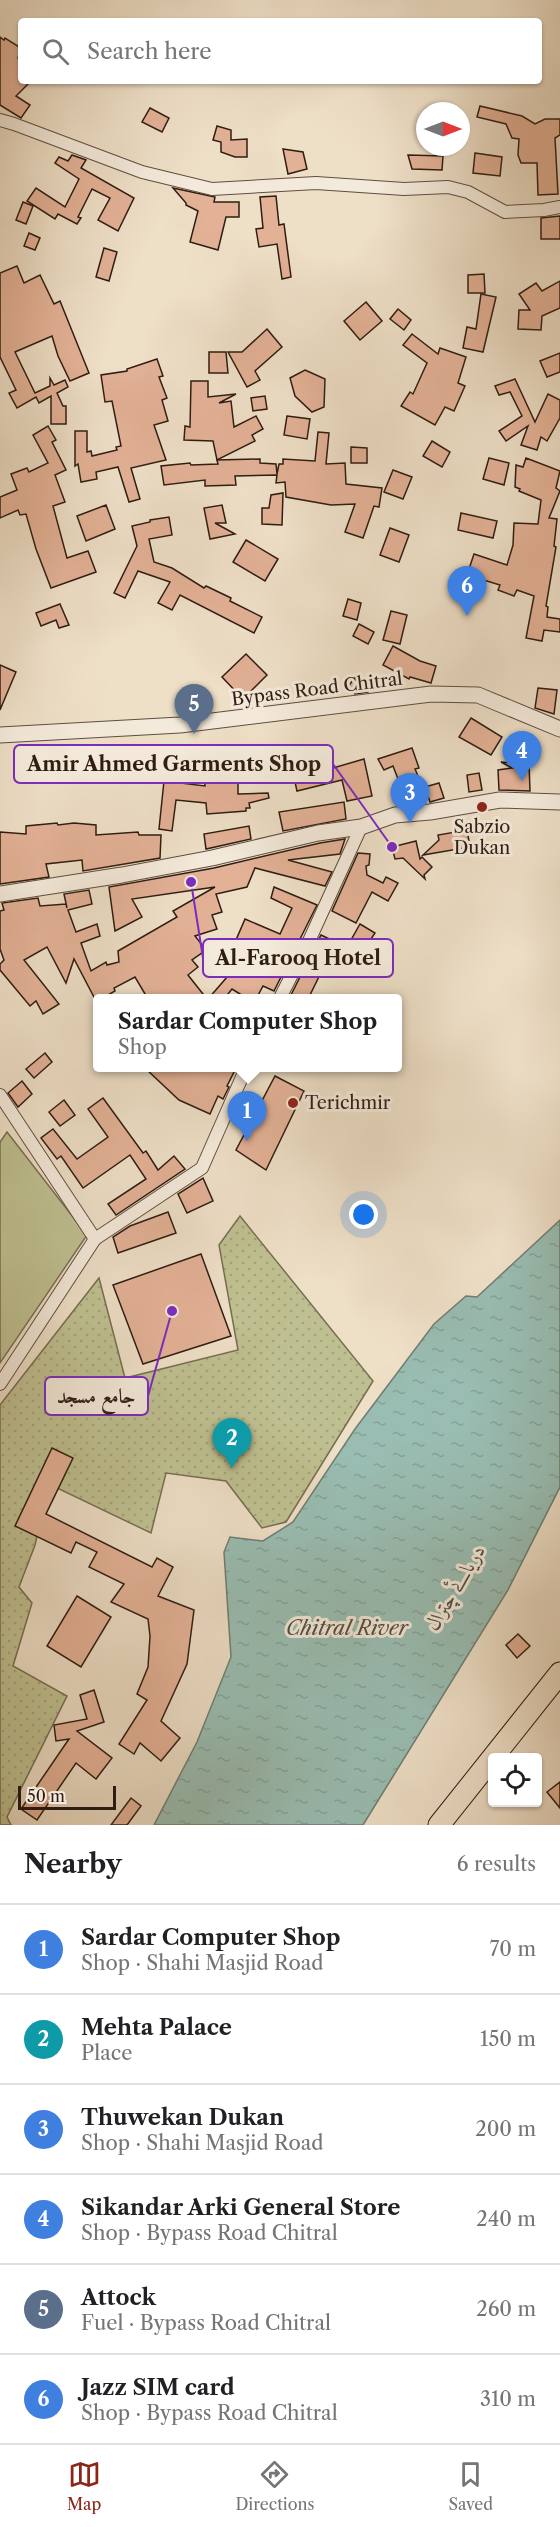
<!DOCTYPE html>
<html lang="en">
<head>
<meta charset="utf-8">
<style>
  :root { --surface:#fff; --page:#f6f6f6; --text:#202124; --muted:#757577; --line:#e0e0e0; --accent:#8f2418 }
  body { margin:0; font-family:"Libre Caslon Text",Amiri,serif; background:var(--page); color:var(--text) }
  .controls { position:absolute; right:18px; bottom:18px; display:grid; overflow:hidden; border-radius:6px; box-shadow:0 2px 4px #0004 }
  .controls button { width:54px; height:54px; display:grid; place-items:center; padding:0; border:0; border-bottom:2px solid var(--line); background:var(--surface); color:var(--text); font:30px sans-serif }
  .compass { position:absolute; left:416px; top:102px; width:54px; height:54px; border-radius:50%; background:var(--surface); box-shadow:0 2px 4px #0004; rotate:90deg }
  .scale { position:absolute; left:18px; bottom:15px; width:98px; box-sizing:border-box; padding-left:6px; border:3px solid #2f1d12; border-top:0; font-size:16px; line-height:21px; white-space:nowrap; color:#2f1d12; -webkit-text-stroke:4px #f4eadb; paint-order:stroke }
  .you { position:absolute; left:364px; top:1215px; width:21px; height:21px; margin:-15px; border:4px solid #fff; border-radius:50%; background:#1a73e8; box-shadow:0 0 0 9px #1a73e833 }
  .badge { display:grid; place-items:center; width:39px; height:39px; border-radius:50%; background:var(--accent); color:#fff; font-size:20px; font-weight:700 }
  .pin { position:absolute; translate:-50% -50px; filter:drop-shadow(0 2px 3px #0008) }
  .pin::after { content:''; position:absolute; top:32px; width:21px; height:18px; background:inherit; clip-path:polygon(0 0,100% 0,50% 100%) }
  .popup { position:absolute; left:93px; top:994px; width:309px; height:78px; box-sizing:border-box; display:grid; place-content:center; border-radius:6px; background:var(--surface); filter:drop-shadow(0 2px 4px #0005); font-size:20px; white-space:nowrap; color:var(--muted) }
  .popup b { font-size:22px; color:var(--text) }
  .popup::after { content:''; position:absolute; left:50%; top:100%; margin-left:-12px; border:12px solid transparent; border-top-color:var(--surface) }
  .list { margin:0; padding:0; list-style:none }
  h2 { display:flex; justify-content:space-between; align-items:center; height:78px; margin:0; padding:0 24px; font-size:26px }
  h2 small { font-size:20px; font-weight:400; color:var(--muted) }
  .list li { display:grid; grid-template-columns:39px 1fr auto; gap:18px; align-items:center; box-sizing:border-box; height:90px; padding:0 24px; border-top:2px solid var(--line) }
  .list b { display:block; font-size:22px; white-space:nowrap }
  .list p { margin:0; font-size:20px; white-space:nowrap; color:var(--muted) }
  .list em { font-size:20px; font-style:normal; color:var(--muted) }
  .icon { flex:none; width:33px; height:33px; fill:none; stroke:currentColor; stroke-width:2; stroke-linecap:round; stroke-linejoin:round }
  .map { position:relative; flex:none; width:560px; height:1825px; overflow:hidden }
  .search { position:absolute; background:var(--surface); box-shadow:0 2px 4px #0004; left:18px; right:18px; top:18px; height:66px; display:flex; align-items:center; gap:15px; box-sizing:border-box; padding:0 21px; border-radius:6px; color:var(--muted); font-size:22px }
  .sheet { height:618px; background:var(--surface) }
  nav { display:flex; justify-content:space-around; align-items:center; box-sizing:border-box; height:84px; border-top:2px solid var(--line); background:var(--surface); font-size:16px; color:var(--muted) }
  nav a { display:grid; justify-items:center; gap:3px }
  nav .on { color:var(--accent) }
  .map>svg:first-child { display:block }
</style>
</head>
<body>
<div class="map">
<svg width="560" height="1825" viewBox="0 0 560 1825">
  <defs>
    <pattern id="grass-dots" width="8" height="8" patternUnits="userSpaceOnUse" patternTransform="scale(1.5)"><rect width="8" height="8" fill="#bfc091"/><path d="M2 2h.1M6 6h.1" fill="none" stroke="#a4a57c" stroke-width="1.8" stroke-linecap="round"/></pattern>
    <pattern id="water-ripples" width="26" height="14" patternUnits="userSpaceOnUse" patternTransform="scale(1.5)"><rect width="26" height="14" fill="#99bdb2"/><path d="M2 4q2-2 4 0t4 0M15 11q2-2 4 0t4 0" fill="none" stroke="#84a298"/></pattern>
  </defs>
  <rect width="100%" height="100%" fill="#eedfc7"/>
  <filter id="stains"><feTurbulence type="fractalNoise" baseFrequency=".00333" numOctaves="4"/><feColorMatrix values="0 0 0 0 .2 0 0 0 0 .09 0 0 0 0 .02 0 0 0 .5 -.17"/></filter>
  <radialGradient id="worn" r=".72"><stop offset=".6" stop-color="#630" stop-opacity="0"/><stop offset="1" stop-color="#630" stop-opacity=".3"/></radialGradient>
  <path fill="url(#grass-dots)" stroke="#776e52" stroke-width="1.5" d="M240,1216L373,1381L286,1522L262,1528L226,1481L166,1473L151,1533L49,1484L35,1545L19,1587L32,1603L13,1666L67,1696L7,1817L11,1825H0V1405L99,1278L125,1378L238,1350L219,1245Z"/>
  <path fill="#bfc091" stroke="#776e52" stroke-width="1.5" d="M7,1132L87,1235L0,1363V1142Z"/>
  <path fill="url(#water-ripples)" stroke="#6f7d72" stroke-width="1.5" d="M560,1220V1487L508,1590L363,1825H154L197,1742L231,1657L224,1552L230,1537L263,1541L293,1522L355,1429L434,1324L466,1296L477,1297Z"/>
  <g fill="#e3b196" stroke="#2f1d12" stroke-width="1.5">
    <path d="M0,37L4,40L5,38L21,48L18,58L21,61V81H31L16,96L30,105L21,118L0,105Z"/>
    <path d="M480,106L522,116L535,124L545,119H560V135L555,138L558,194L538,195L537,163H521L518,155L519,139L512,138L506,124L477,117Z"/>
    <path d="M150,108L169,118L162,132L142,122Z"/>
    <path d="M217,126L231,130V140L247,139V157H235L221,152V142L213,140Z"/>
    <path d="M283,149L303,152L307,169L288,174Z"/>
    <path d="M475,153L502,157L500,176L473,173Z"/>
    <path d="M72,155L86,160L81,168L134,198L118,231L98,220L110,198L92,189L78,217L81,218L77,224L58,214L55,219L27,201L36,188L65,207L79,179L55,163L59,157L68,161Z"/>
    <path d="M408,155L443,156L442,170L412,169Z"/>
    <path d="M173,188L215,197L214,202H239V217H226L218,250L190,242L198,211L186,205V203Z"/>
    <path d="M276,196L279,225L284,224L291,277L282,279L277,244L259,247L256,229L263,228L260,197Z"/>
    <path d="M23,202L33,206L26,224L16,220Z"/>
    <path d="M560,216V239H541V218Z"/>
    <path d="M29,233L40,238L35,250L24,246Z"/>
    <path d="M104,248L117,252L109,281L96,277Z"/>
    <path d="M17,266L24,283L40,275L54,304L60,301L89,373L70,381L58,356L52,336L15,352L35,393L50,386V378L54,385L65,380L68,387L57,393L63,406H66V424H51V396L39,403L36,397L17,408L9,393L16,390L0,357V273Z"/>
    <path d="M484,274L485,293H468V275Z"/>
    <path d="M560,281V308L542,316L541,330L518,329L519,310H530L519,294L536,283L542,291Z"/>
    <path d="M481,294L496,297L483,352L463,348L467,327L476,329Z"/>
    <path d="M366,302L382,321L360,340L344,321Z"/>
    <path d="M398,309L411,320L404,330L390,319Z"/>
    <path d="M267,329L282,347L255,371L260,380L247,387L228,352H242Z"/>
    <path d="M412,334L438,354L440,348L466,357L458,383L465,386L454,411L445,407L435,425L401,406L410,392L413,394L427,363L403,345Z"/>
    <path d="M209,352H226L228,373H209Z"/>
    <path d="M560,353V372L547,377L540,361Z"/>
    <path d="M157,359L163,376L159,377L167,398L162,400L168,421L154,425L166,460L131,468L140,499L129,502L118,467L96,472L97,479L81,482L78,464L75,466V431H87V452L91,451L92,456L117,450L116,447L121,446L112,401L105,402L101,375L127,371V369Z"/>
    <path d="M305,370L325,379L324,407L312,412L295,396L290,378Z"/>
    <path d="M515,379L535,422L548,394L560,400V418L547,441L541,437L537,450L521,445L528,426L506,441L499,431L522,416L510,392L499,395L495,386Z"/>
    <path d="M191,381H208V397L236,394L219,403L231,401L234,427L256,416L263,429L252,435L255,441L217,460L213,441L184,440L185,426L190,427Z"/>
    <path d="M265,396L267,409L253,411L251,398Z"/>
    <path d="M287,416L310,419L307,439L284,435Z"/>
    <path d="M48,426L56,440L52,442L66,470L55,475L65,502L53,506L67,558L88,551L96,572L51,588L36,549L26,514L20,515L18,510L0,518V497L17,490L11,474L27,468L29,472L48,463L33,435Z"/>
    <path d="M318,432L329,433L326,464L345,463L346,484L382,488L379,507L374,506L363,538L345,532L355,504L331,505L286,497L285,482L276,483L277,475L235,476L236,485L205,486V480L164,485L161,466L190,463L191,465L218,464L217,460L260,459V463L276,464L277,474L279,464H283V459L315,461Z"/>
    <path d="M432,441L450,452L442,467L423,456Z"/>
    <path d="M351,447L367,448V463H351Z"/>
    <path d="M489,458L509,463L504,485L483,479Z"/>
    <path d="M526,458L560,471L556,488L560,491L549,518L557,519L554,546L556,547L546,606L548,607L547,617L560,619V632L544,630L542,641L526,638L534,596L517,590L514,596L498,590L500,585L467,575L474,554L507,565L513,545L514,523L538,524L541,500L519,491L520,489L515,487L516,465L523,467Z"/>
    <path d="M393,470L412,477L403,499L384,492Z"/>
    <path d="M283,493L282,525L262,524V508H269L271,495Z"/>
    <path d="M106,505L115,529L86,541L77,516Z"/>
    <path d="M222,505L226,523H215L235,534L210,539L204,508Z"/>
    <path d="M461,513L497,521L493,538L458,530Z"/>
    <path d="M169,517L172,535L149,539L154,562L172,568L204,588L206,586L231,598L230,601L262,617L254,633L180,595L172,610L158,603L170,582L138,571L125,598L114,593L137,546L132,526L150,522V520Z"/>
    <path d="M390,528L409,535L399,562L380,555Z"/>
    <path d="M246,540L278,559L265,581L233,562Z"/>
    <path d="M348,599L361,603L357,620L343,616Z"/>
    <path d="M60,604L69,625L59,628L56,620L41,626L36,613Z"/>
    <path d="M391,611L407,615L400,644L383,640Z"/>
    <path d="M359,624L374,632L368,644L353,636Z"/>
    <path d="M393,646L420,661L436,666L431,683L410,677L409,679L383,665Z"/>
    <path d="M246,654L267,675L243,699L222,677Z"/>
    <path d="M0,665L16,672L0,710Z"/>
    <path d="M356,676L372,687L368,692L355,694L347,688Z"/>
    <path d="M538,688L557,690L554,714L535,708Z"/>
    <path d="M471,718L502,737L491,755L459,737Z"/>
    <path d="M412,748L419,768L415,769L422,785L403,792L393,766L384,770L378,759Z"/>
    <path d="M309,756L313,770L333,765V768L364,759L372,796L347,801L342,780L297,791L290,760Z"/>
    <path d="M501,762L529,764L530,791L499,790L498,770L512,768Z"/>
    <path d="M219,772L220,781L238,780V794L268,793L269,798L249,803L250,808H246V811L207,814L206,803L176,800L172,831L159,829L164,781L205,786L204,774Z"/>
    <path d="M479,773L482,790L469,792L467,775Z"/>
    <path d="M439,783L444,798L430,802L425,787Z"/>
    <path d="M344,802L346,819L283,831L279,812Z"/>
    <path d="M57,823L58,825L74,823L96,825V835L138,832L139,835H161L160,858L83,871L82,860L46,864L49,877L0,884V832L26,834V826Z"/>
    <path d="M249,826L251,839L206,849L204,834Z"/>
    <path d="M467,830L470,847L423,855L439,840L438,835Z"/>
    <path d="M345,839L340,854L288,860L332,872L325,886L255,868L247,887L216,894L222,912L212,915L217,929L195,936L206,950L192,960L198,967L188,975L207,999H148L135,977L114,988L115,991L108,995L110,999H95L74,959L66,983L47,947L24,960L59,1004L43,1014L36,1001L30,1006L0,970V964L4,960L0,949V911L4,910L2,903L38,898L40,906L66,904L67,908L64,894L89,890L92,904L68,910L76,932L97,924L100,936L81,943L91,971L106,962L107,965L119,962L118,951L177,917L173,911L215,887L132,899L142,917L115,931L109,887L214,868L320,843Z"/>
    <path d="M416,841L420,859L422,857L432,867L424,875L425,879L403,858L395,859L392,847Z"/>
    <path d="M358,853L370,854L369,865L366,866L367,875L383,883L386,877L398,883L388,901L372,892L356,923L332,911Z"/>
    <path d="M274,887L317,905L274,991L263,986L256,999H248L232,989L224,999H208L234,969L229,967L242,943L236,940L245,919L280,934L292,908L271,898Z"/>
    <path d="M360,924L375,933L365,948L351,940Z"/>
    <path d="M321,935L336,942L308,999H289Z"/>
    <path d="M45,1053L52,1062L34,1078L26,1069Z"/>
    <path d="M145,1068H236L227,1086L229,1087L223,1099L218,1096L210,1114L179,1100Z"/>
    <path d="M275,1076L304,1091L266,1170L236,1150Z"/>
    <path d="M22,1081L32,1094L18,1107L8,1093Z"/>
    <path d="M103,1098L143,1153L146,1151L158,1170L174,1156L185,1169L116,1215L108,1204L146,1179L130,1155L83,1188L61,1156L57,1159L41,1138L53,1129L77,1159L108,1137L88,1109Z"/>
    <path d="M64,1100L75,1115L60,1126L49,1112Z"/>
    <path d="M203,1178L213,1201L187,1213L178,1194Z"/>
    <path d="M168,1212L176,1233L118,1253L113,1237L130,1226Z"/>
    <path d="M201,1254L231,1336L143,1364L113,1285Z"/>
    <path d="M52,1448L73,1458L46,1514L152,1567L157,1558L173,1567L158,1596L194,1610L187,1664L161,1721L180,1738L161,1761L140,1743L134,1754L119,1744L147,1700L137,1694L148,1667L150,1636L148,1619L111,1602L124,1584L89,1567L97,1552L76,1542L71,1553L15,1526Z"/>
    <path d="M77,1596L111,1617L81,1667L47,1646Z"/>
    <path d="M518,1634L530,1646L517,1658L506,1645Z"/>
    <path d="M94,1690L104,1722L77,1731L112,1758L96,1779L76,1763L37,1820L21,1809L69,1739L56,1741L54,1725L87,1719L80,1695Z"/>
    <path d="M560,1782V1808L547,1792Z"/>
    <path d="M131,1798L141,1806L127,1825H111Z"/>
  </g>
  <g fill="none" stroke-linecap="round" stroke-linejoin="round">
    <defs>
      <g id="minor">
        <path d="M0,120L14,124L142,172L212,189L316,183L404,189L448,187L468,192L505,212L544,210L560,207"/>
        <path d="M280,998L309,941L361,827"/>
        <path d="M0,1095L95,1239"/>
        <path d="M0,1384L95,1239L202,1168L246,1068"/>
      </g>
      <g id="tertiary">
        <path d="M0,735L180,725L431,694L478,695L560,729"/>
        <path d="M0,894L122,875L212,858L318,833L361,827L395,815L430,812L500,800L560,802"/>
      </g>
      <path id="trunk" d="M439,1825L560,1673"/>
    </defs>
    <use href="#minor" stroke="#5f4e3f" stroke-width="14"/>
    <use href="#tertiary" stroke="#5f4e3f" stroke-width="17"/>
    <use href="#trunk" stroke="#2f1d12" stroke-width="23"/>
    <use href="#minor" stroke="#f4eadb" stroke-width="12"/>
    <use href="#tertiary" stroke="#f4eadb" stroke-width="15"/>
    <use href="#trunk" stroke="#eedfc7" stroke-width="21"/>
  </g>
  <g fill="#8f2418" stroke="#f4eadb" stroke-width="2">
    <circle cx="482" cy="807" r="6"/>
    <circle cx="293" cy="1103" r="6"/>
  </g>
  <g text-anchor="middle" stroke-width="6" stroke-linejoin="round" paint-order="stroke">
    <g font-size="18" fill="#2f1d12" stroke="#f4eadb">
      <text transform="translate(317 689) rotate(-7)" y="6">Bypass Road Chitral</text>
    </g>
    <g font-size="18" fill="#2f1d12" stroke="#f4eadb">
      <text x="482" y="833">Sabzio<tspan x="482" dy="21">Dukan</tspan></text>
      <text x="305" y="1109" text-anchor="start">Terichmir</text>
    </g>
    <g font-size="20" font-style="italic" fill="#4f4d42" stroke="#f4eadb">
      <text transform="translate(455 1587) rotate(-59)" y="7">دریائے چترال</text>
      <text x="347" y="1635">Chitral River</text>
    </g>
  </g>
  <path fill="none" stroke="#7b2cbf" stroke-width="2" d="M392 847L333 764M191 882L203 958M172 1311L148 1396"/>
  <g fill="#7b2cbf" stroke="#f4eadb" stroke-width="2">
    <circle cx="392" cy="847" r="6"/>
    <circle cx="191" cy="882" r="6"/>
    <circle cx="172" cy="1311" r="6"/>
  </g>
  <g fill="#f4eadb" stroke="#7b2cbf" stroke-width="2">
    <rect x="14" y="745" width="319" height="38" rx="6"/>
    <rect x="203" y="939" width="190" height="38" rx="6"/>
    <rect x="45" y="1377" width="103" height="38" rx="6"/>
  </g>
  <g font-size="20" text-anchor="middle" font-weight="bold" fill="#2f1d12">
    <text x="174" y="771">Amir Ahmed Garments Shop</text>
    <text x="298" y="965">Al-Farooq Hotel</text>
    <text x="96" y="1403">جامع مسجد</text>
  </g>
  <rect width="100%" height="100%" filter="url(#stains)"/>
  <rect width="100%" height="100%" fill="url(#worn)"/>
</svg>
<div class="controls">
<button><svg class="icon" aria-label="locate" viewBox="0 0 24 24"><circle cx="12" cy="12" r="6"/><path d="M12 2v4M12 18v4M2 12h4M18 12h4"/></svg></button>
</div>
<svg class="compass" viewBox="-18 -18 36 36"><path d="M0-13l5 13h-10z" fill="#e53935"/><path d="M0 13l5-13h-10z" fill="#757577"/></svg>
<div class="scale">50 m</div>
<div class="you"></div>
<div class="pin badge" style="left:247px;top:1141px;background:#3f7fe0">1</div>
<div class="popup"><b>Sardar Computer Shop</b>Shop</div>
<div class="pin badge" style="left:232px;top:1468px;background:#0f9aa8">2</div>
<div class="pin badge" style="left:410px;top:823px;background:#3f7fe0">3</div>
<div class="pin badge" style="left:522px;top:781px;background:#3f7fe0">4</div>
<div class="pin badge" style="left:194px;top:734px;background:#5c6f8a">5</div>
<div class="pin badge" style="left:467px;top:616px;background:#3f7fe0">6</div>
<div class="search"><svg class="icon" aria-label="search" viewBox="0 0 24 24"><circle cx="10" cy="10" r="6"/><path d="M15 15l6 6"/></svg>Search here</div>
</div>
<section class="sheet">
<h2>Nearby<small>6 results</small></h2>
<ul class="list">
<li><span class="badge" style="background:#3f7fe0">1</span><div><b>Sardar Computer Shop</b><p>Shop · Shahi Masjid Road</p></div><em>70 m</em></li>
<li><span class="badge" style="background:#0f9aa8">2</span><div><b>Mehta Palace</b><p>Place</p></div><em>150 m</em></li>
<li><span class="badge" style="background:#3f7fe0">3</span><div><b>Thuwekan Dukan</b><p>Shop · Shahi Masjid Road</p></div><em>200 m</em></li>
<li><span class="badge" style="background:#3f7fe0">4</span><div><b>Sikandar Arki General Store</b><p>Shop · Bypass Road Chitral</p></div><em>240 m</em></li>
<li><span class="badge" style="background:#5c6f8a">5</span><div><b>Attock</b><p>Fuel · Bypass Road Chitral</p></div><em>260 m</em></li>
<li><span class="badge" style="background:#3f7fe0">6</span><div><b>Jazz SIM card</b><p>Shop · Bypass Road Chitral</p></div><em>310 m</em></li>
</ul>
</section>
<nav>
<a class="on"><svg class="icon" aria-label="map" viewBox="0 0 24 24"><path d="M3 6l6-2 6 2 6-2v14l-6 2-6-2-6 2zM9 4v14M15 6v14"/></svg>Map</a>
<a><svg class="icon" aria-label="directions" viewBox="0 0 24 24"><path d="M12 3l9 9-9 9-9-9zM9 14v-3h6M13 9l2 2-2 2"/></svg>Directions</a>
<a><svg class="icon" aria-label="saved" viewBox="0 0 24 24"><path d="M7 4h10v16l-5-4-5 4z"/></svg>Saved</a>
</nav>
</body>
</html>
